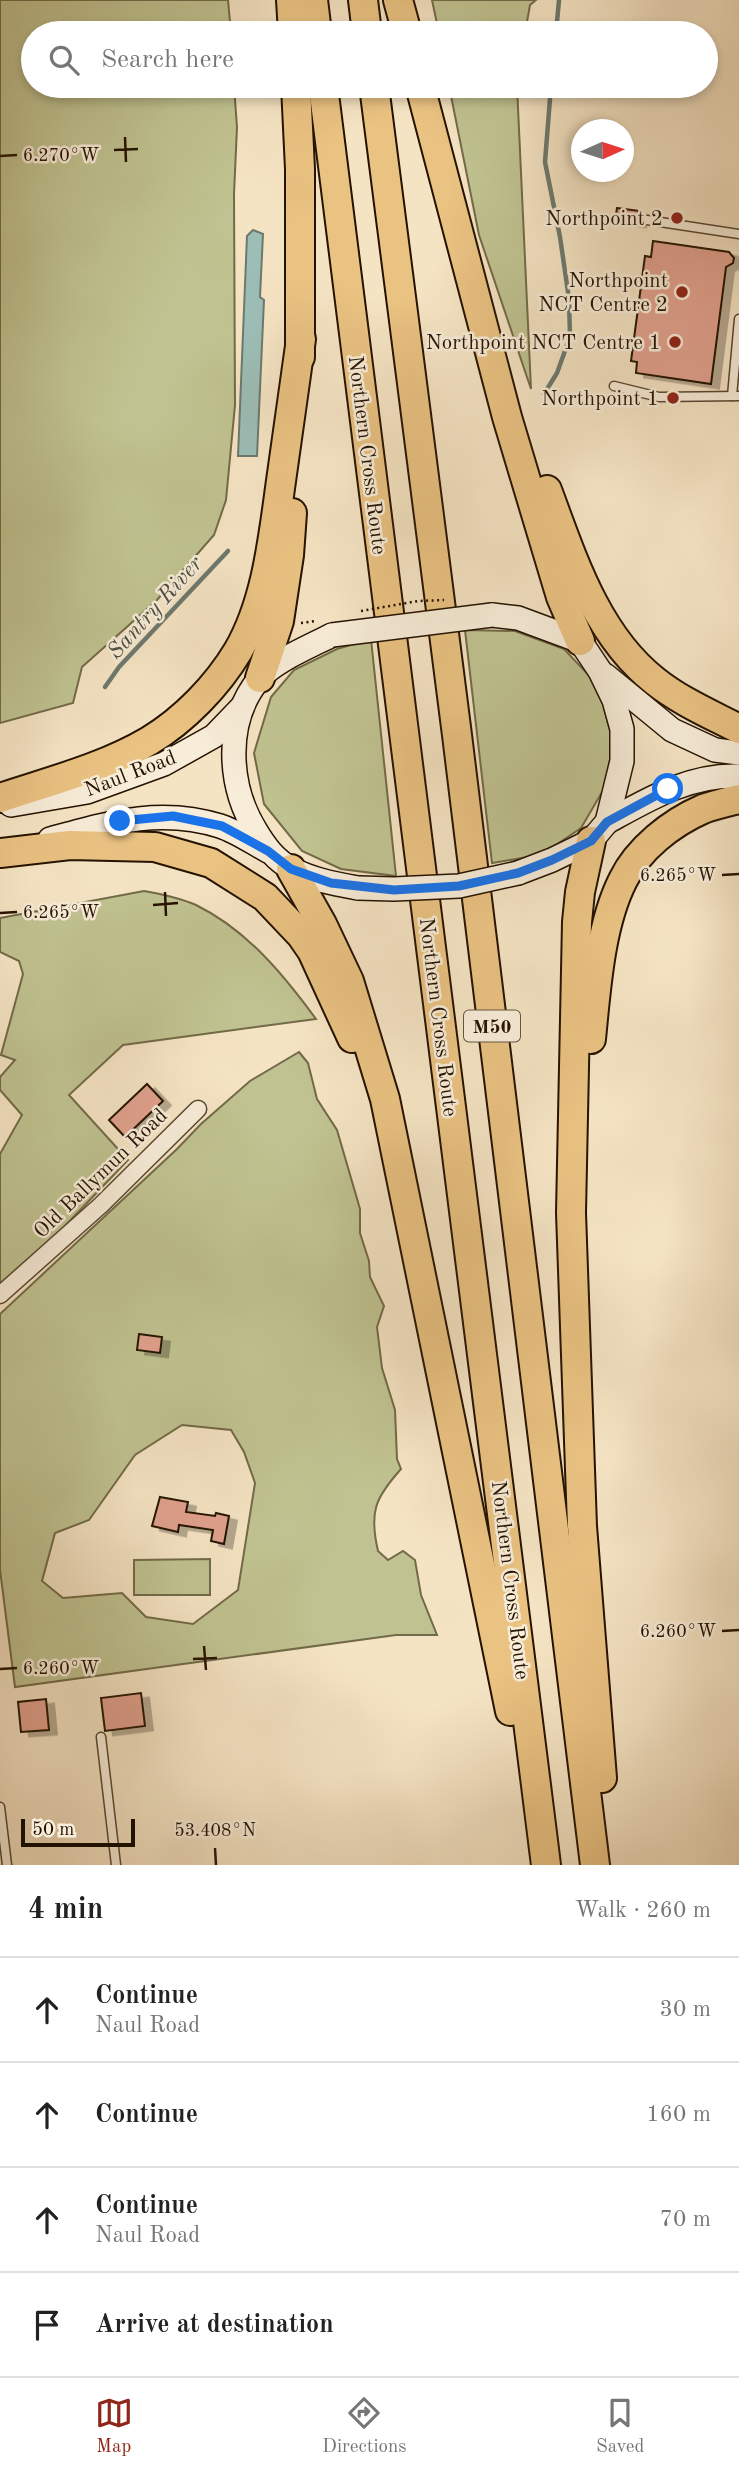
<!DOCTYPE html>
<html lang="en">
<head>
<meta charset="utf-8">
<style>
  :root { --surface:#fff; --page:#f2f2f2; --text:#222; --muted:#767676; --line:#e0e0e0; --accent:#8f2418 }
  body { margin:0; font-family:"Old Standard TT",serif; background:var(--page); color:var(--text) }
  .compass { position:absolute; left:571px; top:119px; width:63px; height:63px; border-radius:50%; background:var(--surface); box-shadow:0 4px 10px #0003; rotate:87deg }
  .scale { position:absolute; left:21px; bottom:18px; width:114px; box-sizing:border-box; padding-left:7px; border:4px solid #241200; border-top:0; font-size:19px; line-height:24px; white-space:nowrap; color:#241200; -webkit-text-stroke:5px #f8edd9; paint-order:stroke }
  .stop { position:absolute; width:21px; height:21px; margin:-16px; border:5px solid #1a73e8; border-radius:50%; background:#fff }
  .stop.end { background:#1a73e8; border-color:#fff; box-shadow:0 2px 7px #0008 }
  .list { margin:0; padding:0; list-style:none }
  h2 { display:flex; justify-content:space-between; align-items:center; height:91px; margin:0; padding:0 28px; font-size:30px }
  h2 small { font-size:23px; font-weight:400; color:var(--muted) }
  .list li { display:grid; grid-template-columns:46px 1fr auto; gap:21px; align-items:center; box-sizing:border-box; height:105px; padding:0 28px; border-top:2px solid var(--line) }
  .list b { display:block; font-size:26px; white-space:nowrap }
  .list p { margin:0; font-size:23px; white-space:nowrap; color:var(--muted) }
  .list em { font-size:23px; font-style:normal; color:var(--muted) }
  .icon { flex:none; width:38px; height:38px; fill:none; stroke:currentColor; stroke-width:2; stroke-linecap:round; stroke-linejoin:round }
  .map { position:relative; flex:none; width:739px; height:1865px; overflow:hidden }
  .search { position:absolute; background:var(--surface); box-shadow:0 4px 10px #0003; left:21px; right:21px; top:21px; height:77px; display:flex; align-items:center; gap:18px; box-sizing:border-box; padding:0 24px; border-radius:38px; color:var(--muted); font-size:26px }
  .sheet { height:511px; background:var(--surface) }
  nav { display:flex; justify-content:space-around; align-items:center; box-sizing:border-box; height:98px; border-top:2px solid var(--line); background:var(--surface); font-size:19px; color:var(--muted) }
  nav a { display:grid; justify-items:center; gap:4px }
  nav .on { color:var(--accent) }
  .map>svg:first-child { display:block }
</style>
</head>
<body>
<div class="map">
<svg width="739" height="1865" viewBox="0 0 739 1865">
  <defs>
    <filter id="shadow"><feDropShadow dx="8" dy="4.5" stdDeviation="0" flood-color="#0004"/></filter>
  </defs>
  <rect width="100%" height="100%" fill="#f5e4c4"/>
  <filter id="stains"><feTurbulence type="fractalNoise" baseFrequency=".00286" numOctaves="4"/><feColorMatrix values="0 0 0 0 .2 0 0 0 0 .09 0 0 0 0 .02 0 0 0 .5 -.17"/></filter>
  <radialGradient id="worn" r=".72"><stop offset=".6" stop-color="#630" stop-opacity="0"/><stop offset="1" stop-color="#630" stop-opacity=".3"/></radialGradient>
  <g fill="#c0c391" stroke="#726a48" stroke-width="2" fill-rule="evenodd">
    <path d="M0,0H228L231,33H33V86H234L237,127L234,194L235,405L226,500L214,535L157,600L82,667L73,703L0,723Z"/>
    <path d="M432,0H536L530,5L525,33H439Z"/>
    <path d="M449,86H517L531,389L479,235Z"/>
    <path d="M465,630L515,631L564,649L598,685L613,742L605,787L581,828L541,855L492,863Z"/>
    <path d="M371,639L396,876L341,869L302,851L264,804L254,753L271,697L294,670L337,649Z"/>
    <path d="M144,891C161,894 180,898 196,905C247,930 283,974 316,1019L123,1045L69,1095L128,1160L42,1250L0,1285V1154L22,1115L0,1090V1077L15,1060L1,1055L23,974L19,961L0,952V918Z"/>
    <path d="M299,1052L308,1063L317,1099L337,1130L360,1209V1233L369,1261L370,1277L384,1306L377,1327L382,1368L395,1410L397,1459L401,1469C375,1498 369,1512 378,1551L388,1560L403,1551L415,1560L421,1595L437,1635H396L15,1687L0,1570V1314L177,1149L201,1124L250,1081ZM182,1425L231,1430L244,1452L255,1483L238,1590L193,1624L146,1617L122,1593L63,1598L42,1581L55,1533L89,1520L135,1455Z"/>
    <path d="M210,1559V1595H134V1560Z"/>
  </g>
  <path fill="#9cbeb7" stroke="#6c796e" stroke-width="2" d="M253,230L263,234L260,297L264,300L257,456H238L247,236Z"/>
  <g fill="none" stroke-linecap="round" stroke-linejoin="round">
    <g stroke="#6c796e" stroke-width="4.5">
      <path d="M556,33L559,0"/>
      <path d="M544,394L557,373L570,337L569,299L560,237L545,162L551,86"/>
      <path d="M105,687L119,667L228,551"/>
    </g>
  </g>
  <g fill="#e1a18e" stroke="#241200" stroke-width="2" filter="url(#shadow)">
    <path d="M617,208L640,211L638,223L615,220Z"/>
    <path d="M653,241L729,252L734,258L733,263L726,267L711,384L636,373L637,362L631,361L645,256L651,257Z"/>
    <path d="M147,1084L163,1101L125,1137L109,1120Z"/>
    <path d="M139,1334L162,1337L160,1353L137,1350Z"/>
    <path d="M160,1497L188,1502L186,1512L215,1516L216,1513L229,1516L224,1544L211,1541L213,1530L179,1525L178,1532L152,1526Z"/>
    <path d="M141,1693L145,1726L105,1731L101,1698Z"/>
    <path d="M46,1699L49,1730L21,1732L18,1702Z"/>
  </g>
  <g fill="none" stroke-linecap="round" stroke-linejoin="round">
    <defs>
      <g id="lane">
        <path d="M647,220L739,234"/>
        <path d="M614,386L659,397L739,396"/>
        <path d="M732,396L739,319"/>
        <path d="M101,1737L116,1865"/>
        <path d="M0,1807L7,1865"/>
      </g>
      <path id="street" d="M0,1295L101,1205L198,1109"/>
      <g id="secondary">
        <path d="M492,615L518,618L580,641L600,671L614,700L622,729V761L607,822L591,841L552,860L518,873"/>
        <path d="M332,635C311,646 274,661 259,679C224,722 228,786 256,831C265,846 275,860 292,869C312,880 336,884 358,888"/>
        <path d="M605,675L672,730L715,750L739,753"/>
        <path d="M11,805L87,792L164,764L214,736L241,708"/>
        <path d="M607,822C649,799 690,774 739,776"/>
        <path d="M50,839C109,823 160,807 220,826C236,831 253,843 268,851"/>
      </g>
      <g id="highway">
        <path d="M291,0L293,33"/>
        <path d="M313,0L317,33"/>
        <path d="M363,0L367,33"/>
        <path d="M398,0L407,33"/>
        <path d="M296,86L300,169V357"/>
        <path d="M323,86L546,1865"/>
        <path d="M374,86L457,735L595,1865"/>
        <path d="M420,86L507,417L561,597L580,641"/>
        <path d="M547,490C572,557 596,635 655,681C680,701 710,714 739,729"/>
        <path d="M260,678L279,621L289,555L292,513"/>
        <path d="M0,798C51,781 103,768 149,741C184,720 217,686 238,651C267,601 273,538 281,481C288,434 294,386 301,339"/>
        <path d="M591,841L580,892L577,922L571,1213L582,1526L602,1778"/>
        <path d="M0,853L70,845L155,847L211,863L265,897L301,935L312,951L352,1038"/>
        <path d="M291,869L322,924L349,981L385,1099L510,1711"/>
        <path d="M591,1039C596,989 600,925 623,880C638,849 671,823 703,809C714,805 727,802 739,799"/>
      </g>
    </defs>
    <use href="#lane" stroke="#584631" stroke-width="11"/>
    <use href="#street" stroke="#584631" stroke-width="19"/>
    <use href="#secondary" stroke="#241200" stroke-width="26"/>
    <use href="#highway" stroke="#241200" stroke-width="32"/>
    <path stroke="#241200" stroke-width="2.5" stroke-dasharray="2 3.5" stroke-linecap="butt" d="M301,623L315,621"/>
    <use href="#lane" stroke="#f8edd9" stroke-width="8"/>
    <use href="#street" stroke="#f8edd9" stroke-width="16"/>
    <use href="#secondary" stroke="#f8edd9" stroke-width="23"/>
    <use href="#highway" stroke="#eac282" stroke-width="28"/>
    <defs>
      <g id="secondary-bridge">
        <path d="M332,635L492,615"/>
        <path d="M358,888L394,889L459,886L518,873"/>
      </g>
    </defs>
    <use href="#secondary-bridge" stroke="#241200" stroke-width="26" stroke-linecap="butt"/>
    <path stroke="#241200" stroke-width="2.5" stroke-dasharray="2 3.5" stroke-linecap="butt" d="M361,611L418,601L444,600"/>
    <use href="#secondary-bridge" stroke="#f8edd9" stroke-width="23"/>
  </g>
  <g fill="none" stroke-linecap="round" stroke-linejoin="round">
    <path stroke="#1a73e8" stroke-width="9" d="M120,821L173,816L222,826L268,851L291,869L331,883L394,890L459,886L518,873L552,860L591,841L607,822L668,789"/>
  </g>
  <path fill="none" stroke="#241200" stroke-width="2.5" d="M125,137L126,162M114,150L138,149M0,156L17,155M722,875L739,874M165,892L166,916M153,905L178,903M0,913L17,912M722,1631L739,1630M204,1646L206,1670M193,1659L217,1658M0,1669L17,1668M215,1848L216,1865"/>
  <g fill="#8f2418" stroke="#f8edd9" stroke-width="2.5">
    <circle cx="677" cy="218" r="7"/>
    <circle cx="682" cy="292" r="7"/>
    <circle cx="675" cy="342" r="7"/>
    <circle cx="673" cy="398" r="7"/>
  </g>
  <g text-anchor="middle" stroke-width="5" stroke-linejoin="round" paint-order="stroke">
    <rect fill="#f8edd9" stroke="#645441" stroke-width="2" x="464" y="1010.5" width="56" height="31" rx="5"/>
    <g font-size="19" font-weight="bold" fill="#241200">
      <text x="492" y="1033">M50</text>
    </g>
    <g font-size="21" fill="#241200" stroke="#f8edd9" text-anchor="end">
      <text x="663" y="225">Northpoint 2</text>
      <text x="668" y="287">Northpoint<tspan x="668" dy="24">NCT Centre 2</tspan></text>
      <text x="661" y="349">Northpoint NCT Centre 1</text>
      <text x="659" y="405">Northpoint 1</text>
    </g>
    <g font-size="21" fill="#241200" stroke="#f8edd9">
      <text transform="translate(368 455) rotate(83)" y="7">Northern Cross Route</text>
      <text transform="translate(130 773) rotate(-21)" y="7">Naul Road</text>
      <text transform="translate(439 1017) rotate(83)" y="7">Northern Cross Route</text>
      <text transform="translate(100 1173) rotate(-44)" y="7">Old Ballymun Road</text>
      <text transform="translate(511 1580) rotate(83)" y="7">Northern Cross Route</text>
    </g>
    <g font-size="23" font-style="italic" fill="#4e4e40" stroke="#f8edd9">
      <text transform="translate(154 607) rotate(-48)" y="8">Santry River</text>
    </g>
  </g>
  <g font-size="18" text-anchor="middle" fill="#241200" stroke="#f8edd9" stroke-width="5" stroke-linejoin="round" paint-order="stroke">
    <text x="61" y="161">6.270°W</text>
    <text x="678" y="881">6.265°W</text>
    <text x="61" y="918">6.265°W</text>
    <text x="678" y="1637">6.260°W</text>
    <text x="61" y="1674">6.260°W</text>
    <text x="215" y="1836">53.408°N</text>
  </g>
  <rect width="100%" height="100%" filter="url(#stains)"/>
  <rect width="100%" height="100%" fill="url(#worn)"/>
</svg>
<svg class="compass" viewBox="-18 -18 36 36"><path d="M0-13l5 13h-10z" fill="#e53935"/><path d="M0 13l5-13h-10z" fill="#767676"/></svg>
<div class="scale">50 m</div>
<div class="stop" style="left:668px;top:789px"></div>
<div class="stop end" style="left:120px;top:821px"></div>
<div class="search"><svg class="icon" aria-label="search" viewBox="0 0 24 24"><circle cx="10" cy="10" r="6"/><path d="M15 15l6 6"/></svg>Search here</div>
</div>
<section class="sheet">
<h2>4 min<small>Walk · 260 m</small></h2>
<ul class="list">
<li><svg class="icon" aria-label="ahead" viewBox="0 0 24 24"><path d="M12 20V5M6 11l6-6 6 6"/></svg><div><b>Continue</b><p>Naul Road</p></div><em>30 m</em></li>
<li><svg class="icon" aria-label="ahead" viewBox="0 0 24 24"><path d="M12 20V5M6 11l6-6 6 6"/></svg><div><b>Continue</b></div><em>160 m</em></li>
<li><svg class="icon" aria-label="ahead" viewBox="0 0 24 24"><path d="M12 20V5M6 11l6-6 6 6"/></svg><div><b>Continue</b><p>Naul Road</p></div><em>70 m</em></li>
<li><svg class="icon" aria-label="arrive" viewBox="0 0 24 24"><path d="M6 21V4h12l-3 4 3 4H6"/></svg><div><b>Arrive at destination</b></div></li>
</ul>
</section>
<nav>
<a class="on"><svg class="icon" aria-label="map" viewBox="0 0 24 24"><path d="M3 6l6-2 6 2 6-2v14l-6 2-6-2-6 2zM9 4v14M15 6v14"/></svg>Map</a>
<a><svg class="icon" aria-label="directions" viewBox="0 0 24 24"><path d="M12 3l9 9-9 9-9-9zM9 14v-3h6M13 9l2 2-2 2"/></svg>Directions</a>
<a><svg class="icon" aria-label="saved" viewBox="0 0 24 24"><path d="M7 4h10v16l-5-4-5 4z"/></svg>Saved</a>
</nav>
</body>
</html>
